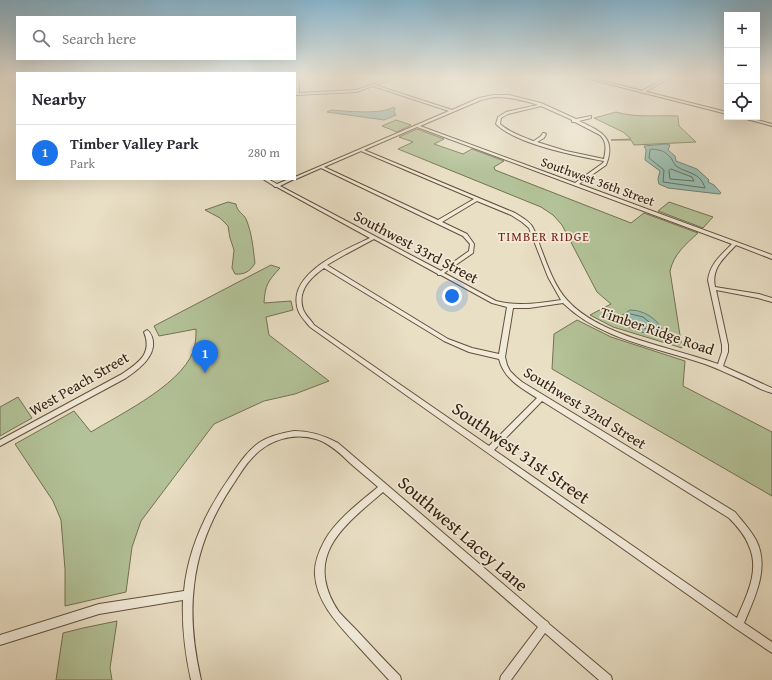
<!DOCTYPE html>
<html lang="en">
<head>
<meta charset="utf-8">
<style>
  :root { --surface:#fff; --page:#f2f2f3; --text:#2b2b33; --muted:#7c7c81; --line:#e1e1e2; --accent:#1a73e8 }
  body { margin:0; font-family:"Gentium Book Plus",serif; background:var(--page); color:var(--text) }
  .controls { position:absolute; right:12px; top:12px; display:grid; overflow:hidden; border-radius:0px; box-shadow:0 4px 16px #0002 }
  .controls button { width:36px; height:36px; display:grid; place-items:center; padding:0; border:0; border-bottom:1px solid var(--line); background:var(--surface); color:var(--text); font:20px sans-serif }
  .you { position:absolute; left:452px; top:296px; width:14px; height:14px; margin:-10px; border:3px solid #fff; border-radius:50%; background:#1a73e8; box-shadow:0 0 0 6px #1a73e833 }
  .badge { display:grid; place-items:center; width:26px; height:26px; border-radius:50%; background:var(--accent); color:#fff; font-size:13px; font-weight:700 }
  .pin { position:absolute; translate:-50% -33px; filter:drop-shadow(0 1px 2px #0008) }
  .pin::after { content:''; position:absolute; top:21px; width:14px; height:12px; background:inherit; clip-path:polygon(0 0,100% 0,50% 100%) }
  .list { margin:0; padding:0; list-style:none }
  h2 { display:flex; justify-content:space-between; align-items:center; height:52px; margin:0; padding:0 16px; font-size:17px }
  h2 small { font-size:13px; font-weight:400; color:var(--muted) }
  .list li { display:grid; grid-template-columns:26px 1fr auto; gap:12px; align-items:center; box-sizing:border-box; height:56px; padding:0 16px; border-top:1px solid var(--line) }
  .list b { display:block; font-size:15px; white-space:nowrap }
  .list p { margin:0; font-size:13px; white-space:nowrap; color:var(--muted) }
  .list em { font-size:13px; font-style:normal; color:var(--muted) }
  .icon { flex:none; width:22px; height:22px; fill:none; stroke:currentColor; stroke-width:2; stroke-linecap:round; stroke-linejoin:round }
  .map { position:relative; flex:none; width:772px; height:680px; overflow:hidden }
  .search { position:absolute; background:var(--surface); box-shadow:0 4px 16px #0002; left:16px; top:16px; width:280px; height:44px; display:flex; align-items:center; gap:10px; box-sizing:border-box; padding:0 14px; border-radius:0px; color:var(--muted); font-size:15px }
  .panel { position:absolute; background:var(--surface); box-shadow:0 4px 16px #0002; left:16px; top:72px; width:280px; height:108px; border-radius:0px }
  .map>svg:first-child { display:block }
</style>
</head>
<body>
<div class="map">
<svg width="772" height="680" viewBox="0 0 772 680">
  <rect width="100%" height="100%" fill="#e9dfc5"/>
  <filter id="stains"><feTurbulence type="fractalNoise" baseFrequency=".005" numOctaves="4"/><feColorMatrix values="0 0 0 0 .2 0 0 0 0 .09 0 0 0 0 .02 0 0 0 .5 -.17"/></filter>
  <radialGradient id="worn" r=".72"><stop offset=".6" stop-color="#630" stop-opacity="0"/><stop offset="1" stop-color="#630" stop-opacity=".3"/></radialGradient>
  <g fill="#b3c298" stroke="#747152">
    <path d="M616,112C636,118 658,115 678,116L679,126L696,142L634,145L631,140H611L631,139L623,132L594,118Z"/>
    <path d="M396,120L411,125L397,132L382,126Z"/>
    <path d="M417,129L444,139L434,144L463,154L472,149L504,161L494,167L495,170L631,223L644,213L698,233C685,245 674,254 670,271L682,348L613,327L590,315L611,304L597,292L562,225L553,215L541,207L398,149L413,142L399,137Z"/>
    <path d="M228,202L236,204C237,212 243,213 246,219C252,233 253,248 255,263C251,271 244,275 235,274L232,268L234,250L230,238L228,226L220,218L205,210Z"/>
    <path d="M669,202L713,217L703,228L658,211Z"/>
    <path d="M271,265L280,268C268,281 265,285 264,303L291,301L293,310L266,317L269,335L329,381L295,394L264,401L214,424L141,521L132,547L126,592L65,606V569L61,520L53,501L15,444L74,411L91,432C120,414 190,381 195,344C196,339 196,333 196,329L159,336L154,326Z"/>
    <path d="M577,320L611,337L685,361L683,386L772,432V496L552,369L554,334Z"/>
    <path d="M18,397L32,418L0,436V407Z"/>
    <path d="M117,621L110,668L112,680H56L63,633L83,628Z"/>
  </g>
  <g fill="#98bdb0" stroke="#707e6f">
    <path d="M393,107L395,108L394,112L396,115L384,120L327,112L331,110C344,111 383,115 393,107Z"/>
    <path d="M666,144L670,145L668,150L675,156L676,161L697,169L709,180L708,182L714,185L721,193L719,194L668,188L659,184L658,179L660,171L645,160L646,150L644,146Z"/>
    <path d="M630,310C643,310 657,318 663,331L661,333C649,336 627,330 620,319L621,316Z"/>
  </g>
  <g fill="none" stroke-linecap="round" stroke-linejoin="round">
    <g stroke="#666e5e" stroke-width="1">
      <path d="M652,149C661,150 665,151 671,158C673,161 674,164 676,166C688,174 700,172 705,188L663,182L664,170L649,158L650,150Z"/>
      <path d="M671,169L692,177L694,181L670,179L669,171Z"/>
      <path d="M631,314L643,317L654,326V328L647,329L627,321L626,318Z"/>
    </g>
    <defs>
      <g id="minor">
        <path d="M297,77H299V93L356,90L396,77H399L375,85L452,110L479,98L494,95H509L541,103L576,119L591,116V118L579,121C600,131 617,137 606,165L579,184L772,255V259L736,245C724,258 711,268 715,287L759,294L772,298V302L758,298L716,290L728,345V352L723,366L772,388V393C763,391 755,386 747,382C733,376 719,369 705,364C656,347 601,340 563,303L529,308H513L505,357L507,365L510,371L516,377L522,382L735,512C742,521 750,529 756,540C770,567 755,597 744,623L772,642V653L735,628L310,327C306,322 300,316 298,310C286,273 345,250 370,238L277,187H275L274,186L263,179H268L277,184L289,179H294L280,186L441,271L469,251L470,244L463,236L321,168L296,179H294H295V177L449,111L373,86L356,92L295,95ZM494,97C510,97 523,100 538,105L506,112L498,117L496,124C516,144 576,156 604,161L603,163L575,183L420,126L481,100ZM541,106L568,118L572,120V122H575L600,135C607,142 606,149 604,159L566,151L537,142L544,138L546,134L544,133H543L541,136L534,141H533C521,136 509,132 500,124L501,118L508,114ZM417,127L732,244C721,255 710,264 708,280L722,345V352L718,364C672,347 600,337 567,300C554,286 547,264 540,246C538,240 536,233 533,228C530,221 521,217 515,213L364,150ZM361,151L474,199L438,220L324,167ZM477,201L511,215L522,222L529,228L548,277L561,300C539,303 518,307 496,301L444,273L473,253L474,244L467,234L442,222ZM374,239L438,274V275H441L492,303L507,307L499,354L472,348L448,339L327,265L346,254ZM324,268L444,341L469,352L499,359C504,379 521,388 537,398L489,446L314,325C311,320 305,315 303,309C297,291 310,278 324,268ZM542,401L729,518C737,526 745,535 749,546C760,570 747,595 737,618L494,450Z"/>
        <path d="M668,77H671L643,93L640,92Z"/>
        <path d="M147,330C150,332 151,334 152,337C158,355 139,369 126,378L0,446V440L122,374C138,363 153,354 144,332Z"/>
        <path d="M294,431C310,431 323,435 338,443L545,620L548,622L549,624L611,676L612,680H599L545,633L511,680H500L501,676L538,627L383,492C366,507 342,525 331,546C319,568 325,592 339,612C346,620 355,628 362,636C375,650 387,663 400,676L401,680H389C378,668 367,656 356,644C338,624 317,603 315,575C314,563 319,551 325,540C336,520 360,502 378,487C369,479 359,471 350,463C340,453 329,443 316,439C293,432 268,440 252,458C245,465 240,474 234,483C213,514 198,548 194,586C190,618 194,649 201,680H191C185,653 182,627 183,600L99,614L0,645V635L99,604L184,591C188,549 206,511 230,477C239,464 247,451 260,442C270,436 282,433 294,431Z"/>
      </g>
      <g id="major">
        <path d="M581,77H587L727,112V114Z"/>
        <path d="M739,117H746L772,124V126Z"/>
      </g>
    </defs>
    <use href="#minor" stroke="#62503b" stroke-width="2"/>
    <use href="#major" stroke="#35200d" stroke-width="2"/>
    <use href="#minor" fill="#f1ead9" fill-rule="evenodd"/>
    <use href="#major" fill="#e9dfc5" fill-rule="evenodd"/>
  </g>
  <linearGradient id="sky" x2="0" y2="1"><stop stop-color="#88b8d2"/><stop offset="0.45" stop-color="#f5f1e5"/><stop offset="1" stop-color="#f5f1e5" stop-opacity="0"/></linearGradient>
  <rect width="772" height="172" fill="url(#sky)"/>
  <g text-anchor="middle" stroke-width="3.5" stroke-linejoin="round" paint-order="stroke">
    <g font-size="13" fill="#35200d" stroke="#f1ead9">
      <text transform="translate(598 181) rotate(20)" y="5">Southwest 36th Street</text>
    </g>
    <g font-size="13" letter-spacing="1" fill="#7a1f14" stroke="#f1ead9">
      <text x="544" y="241">TIMBER RIDGE</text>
    </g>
    <g font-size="15" fill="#35200d" stroke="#f1ead9">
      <text transform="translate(416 247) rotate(28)" y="5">Southwest 33rd Street</text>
      <text transform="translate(657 331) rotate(19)" y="5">Timber Ridge Road</text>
      <text transform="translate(79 384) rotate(-30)" y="5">West Peach Street</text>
      <text transform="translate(585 408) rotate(32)" y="5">Southwest 32nd Street</text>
    </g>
    <g font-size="18" fill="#35200d" stroke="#f1ead9">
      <text transform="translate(521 453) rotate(35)" y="6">Southwest 31st Street</text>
      <text transform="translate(463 534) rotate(41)" y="6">Southwest Lacey Lane</text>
    </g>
  </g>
  <rect width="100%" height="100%" filter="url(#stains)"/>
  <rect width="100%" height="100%" fill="url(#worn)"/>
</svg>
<div class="controls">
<button>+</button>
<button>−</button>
<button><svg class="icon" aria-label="locate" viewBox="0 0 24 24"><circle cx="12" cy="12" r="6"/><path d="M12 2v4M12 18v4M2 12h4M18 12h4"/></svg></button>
</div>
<div class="you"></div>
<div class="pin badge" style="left:205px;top:373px">1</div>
<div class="search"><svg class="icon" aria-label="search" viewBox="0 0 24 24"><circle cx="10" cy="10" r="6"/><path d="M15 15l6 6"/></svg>Search here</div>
<section class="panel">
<h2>Nearby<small></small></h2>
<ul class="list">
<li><span class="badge">1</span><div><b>Timber Valley Park</b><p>Park</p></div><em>280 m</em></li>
</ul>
</section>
</div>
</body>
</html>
